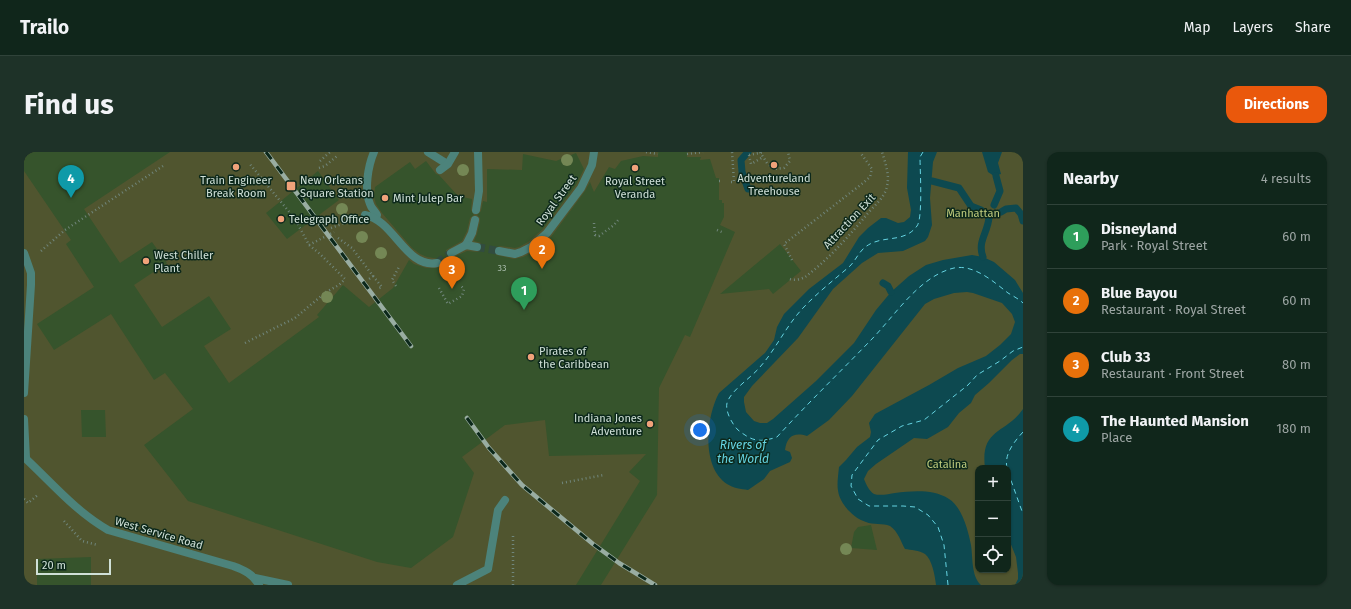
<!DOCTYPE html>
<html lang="en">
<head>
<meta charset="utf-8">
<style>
  :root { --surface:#10261b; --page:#1e3228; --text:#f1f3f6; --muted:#9ca5a3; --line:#30433a; --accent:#ea580c }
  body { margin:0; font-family:"Fira Sans",sans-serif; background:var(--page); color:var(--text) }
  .controls { position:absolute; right:12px; bottom:12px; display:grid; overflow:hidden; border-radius:8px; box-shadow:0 1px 3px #0004 }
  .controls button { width:36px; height:36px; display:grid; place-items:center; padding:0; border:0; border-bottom:1px solid var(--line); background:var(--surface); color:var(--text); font:20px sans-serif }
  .scale { position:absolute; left:12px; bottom:10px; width:75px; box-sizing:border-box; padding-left:4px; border:2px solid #d0e0d7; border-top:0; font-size:11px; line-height:14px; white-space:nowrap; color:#d0e0d7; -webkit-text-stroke:3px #0c281b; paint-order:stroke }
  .you { position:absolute; left:676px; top:278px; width:14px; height:14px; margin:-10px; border:3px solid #fff; border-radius:50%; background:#1a73e8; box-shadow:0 0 0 6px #1a73e833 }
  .badge { display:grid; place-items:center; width:26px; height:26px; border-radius:50%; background:var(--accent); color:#fff; font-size:13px; font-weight:700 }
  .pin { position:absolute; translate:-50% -33px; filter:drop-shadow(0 1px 2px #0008) }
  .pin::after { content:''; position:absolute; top:21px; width:14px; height:12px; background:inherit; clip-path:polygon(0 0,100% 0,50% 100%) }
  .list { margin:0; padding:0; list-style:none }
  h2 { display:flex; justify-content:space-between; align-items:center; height:52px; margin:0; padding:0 16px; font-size:17px }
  h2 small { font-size:13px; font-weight:400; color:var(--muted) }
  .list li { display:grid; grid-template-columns:26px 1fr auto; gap:12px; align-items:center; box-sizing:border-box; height:64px; padding:0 16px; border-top:1px solid var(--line) }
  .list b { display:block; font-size:15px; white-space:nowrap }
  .list p { margin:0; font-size:13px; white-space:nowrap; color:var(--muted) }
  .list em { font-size:13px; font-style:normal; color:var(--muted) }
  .icon { flex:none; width:22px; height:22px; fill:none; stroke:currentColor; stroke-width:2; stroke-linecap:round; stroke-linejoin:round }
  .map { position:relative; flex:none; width:999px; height:433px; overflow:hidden; border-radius:12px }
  header { display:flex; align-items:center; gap:24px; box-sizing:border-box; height:56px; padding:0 20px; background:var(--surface); border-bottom:1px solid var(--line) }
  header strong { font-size:19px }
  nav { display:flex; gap:22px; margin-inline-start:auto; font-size:14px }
  .intro { display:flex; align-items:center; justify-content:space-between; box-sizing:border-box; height:96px; padding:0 24px }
  h1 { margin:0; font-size:28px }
  .button { padding:10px 18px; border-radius:12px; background:var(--accent); color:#fff; font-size:14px; font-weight:700 }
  main { display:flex; gap:24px; padding:0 24px }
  aside { flex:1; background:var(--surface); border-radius:12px; box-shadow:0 1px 3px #0004 }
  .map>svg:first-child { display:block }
</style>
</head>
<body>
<header>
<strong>Trailo</strong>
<nav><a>Map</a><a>Layers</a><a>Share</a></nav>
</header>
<div class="intro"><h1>Find us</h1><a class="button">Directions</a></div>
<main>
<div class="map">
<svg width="999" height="433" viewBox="0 0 999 433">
  <rect width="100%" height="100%" fill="#163224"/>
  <path fill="#50552f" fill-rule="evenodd" d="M0,0H999V433H0ZM954,316H984V418H954Z"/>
  <g fill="#0d4950">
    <path d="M884,0H913L909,10L906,46L908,73L904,85L901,89L879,99L854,101L838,111L809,137L774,186L728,234L720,245V250L722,260L730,269L736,271H743L749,267L792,229L830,191L852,158L867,140L885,124L902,113L919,108L948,103L959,105L970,110L991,128L999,141V202H996L988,208L965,231L951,243L947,251L935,261L924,275L903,287L890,286L852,312L844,319L840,327C842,332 845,339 850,342C856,344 865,342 871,341C889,339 909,337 925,347C938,355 944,378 947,393C949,405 947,424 957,433H912C911,424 908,407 901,402C895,398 887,398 881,397C877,390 874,379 866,374C859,371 849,373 842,370C835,368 829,363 824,358C811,343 813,334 815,315L822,308L833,295L846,285L847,280L845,271L851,262L905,233L934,216L962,204L976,193L987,182L991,170L988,162L978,151L949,141L943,140L930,141L910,147L901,152L828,244L805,268L783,284C770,280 763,284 761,298L766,300L768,306L766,310L746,319L740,327L724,338C717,337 709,336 703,332C677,315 682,265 695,241L741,201L750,188L753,175L760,162L785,137L819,111L835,85L844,76L857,66H862L874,71L880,70L886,65L887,58L883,36Z"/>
    <path d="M958,0H978L974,11L977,22L970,24L964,20Z"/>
    <path d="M999,257V433H991L994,427V421L992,405L984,385V316H961C956,276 982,282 999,257Z"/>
  </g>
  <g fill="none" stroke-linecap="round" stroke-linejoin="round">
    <g stroke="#0d4950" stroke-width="7">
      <path d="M724,0L717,8L718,20L724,37H728"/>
      <path d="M908,29L935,36L947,54L957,58"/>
      <path d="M970,53L976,39L972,24"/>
      <path d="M977,60L982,57L992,56L997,62L999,69"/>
      <path d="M959,105C953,89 964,81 965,65"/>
      <path d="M859,131L864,134L867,140"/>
    </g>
    <g stroke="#65d4e2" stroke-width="1" stroke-dasharray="5 4" stroke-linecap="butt">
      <path d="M899,0L896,5C896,18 899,66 893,74C879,93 856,81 839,97C834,102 831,109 826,114C810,128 793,141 779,156C762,174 752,197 736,215C727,226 707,238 703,251C701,259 708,272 714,278C728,289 735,291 753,285C783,252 815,221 846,189C870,165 895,124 930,116C950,112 970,130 984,141C989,144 995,147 999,151"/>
      <path d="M983,316C980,302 990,290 999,280"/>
      <path d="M984,320L999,362"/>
      <path d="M924,433L920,393L914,375L904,363L891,355L879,354H845L834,347L827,334L828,323L854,288L878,274L900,268L944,233L953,223L976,209L989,199L999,195"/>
    </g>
  </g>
  <g fill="#36542c">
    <path d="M0,0H146L60,57L96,111L128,90L143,111L110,133L138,175L185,144L207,177L180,194L205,231L295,165L293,163L319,133L345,155L369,136L385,108L390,112L402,116H413L417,114L418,111L416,107L403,105L396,102L388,96L358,61L352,52L350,45L351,35L386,10L391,17L402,9L412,22L415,23L434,44L448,47L447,58L450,63L446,66L443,79L438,89L422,98V104L427,106L443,99L454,100L458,96L457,91L450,89L453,82L456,69V66L453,63L457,59L459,49L463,50V17L498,18L499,2L532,9L552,1L560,17L552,33L519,77L504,90L495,95L491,96L476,94L471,96L470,100L472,103L490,107L499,105L509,100L527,85L561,39L566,30L570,40L585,15L591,17L597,9L619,4L634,5V0H664L663,5H677L676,8L686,7L692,26H695V48H698V51H700V65L696,73L711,80L666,185L661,183L635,236L633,343L577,433H552L616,329L605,320L622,302L525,304L521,268L481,273L438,305L450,321L429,385L387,416L353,410L164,349L120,293L169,257L141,221L130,228L87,162L30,198L13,172L70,135L42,92L47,88L0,19Z"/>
    <path d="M294,19L315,48L263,87L242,61Z"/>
    <path d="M756,92L777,119L749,142L745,137L696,142Z"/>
    <path d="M57,258H81L82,285H58Z"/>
    <path d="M847,373L853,398L827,396L830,380L834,375Z"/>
    <path d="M67,405V433H13V407Z"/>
  </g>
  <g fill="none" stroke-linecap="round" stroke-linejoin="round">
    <g stroke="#324c3f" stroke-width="8" stroke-dasharray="8 4" stroke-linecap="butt">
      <path d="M453,95L475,99"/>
      <path d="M413,111L427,101"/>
    </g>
    <g stroke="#70867b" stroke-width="2.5" stroke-dasharray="1 3" stroke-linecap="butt">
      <path d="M622,0L634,2"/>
      <path d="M736,0L743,11L750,17L760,16L766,9L764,0"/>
      <path d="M663,2L679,0"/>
      <path d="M725,3L727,12L739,5"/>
      <path d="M296,9L306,0"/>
      <path d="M295,16L301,14L313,4"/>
      <path d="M695,29H697"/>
      <path d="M707,30H710L708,0"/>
      <path d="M570,71L571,83L575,84L590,73L595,67"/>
      <path d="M307,76L326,69"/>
      <path d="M693,78L700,81"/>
      <path d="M314,86L328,96L349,124L345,127"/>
      <path d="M285,93L310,80"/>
      <path d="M17,99L41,78L139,14"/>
      <path d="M768,108L760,92L839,31L846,25L848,17L836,0"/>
      <path d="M349,124L358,135L353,137"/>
      <path d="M766,127C771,129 777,127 781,125C803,109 827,82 844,61C852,52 861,45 863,34C866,23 861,10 858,0"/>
      <path d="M372,134L368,128L375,115"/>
      <path d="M415,136L424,152L438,144L440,137L436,133"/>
      <path d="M221,191L271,166L302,140L315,133L321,127L296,102L285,93L271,67L225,11"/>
      <path d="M538,331L580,323"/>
      <path d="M0,347L4,351L15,342"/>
      <path d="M40,369L58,389L74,393"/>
      <path d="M489,433V384"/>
    </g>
    <g stroke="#4c837b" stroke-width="8">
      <path d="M0,101L7,121V133L0,241"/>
      <path d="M0,267L2,306"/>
      <path d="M0,305C28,331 51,359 84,378L209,414C220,418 229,422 235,433"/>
      <path d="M231,426L264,433"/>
      <path d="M433,433L464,417L474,358L481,348"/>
    </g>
    <g stroke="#4c837b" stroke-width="8">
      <path d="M350,0C344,14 340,38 346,52C347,56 351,59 353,63L351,66"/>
      <path d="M404,0L420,10"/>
      <path d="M416,18L424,12L431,0"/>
      <path d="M452,58L455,39L454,0"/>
      <path d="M341,63C370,68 382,117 413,111"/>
      <path d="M442,93L448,81L451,68"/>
      <path d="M442,93L453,95"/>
      <path d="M475,99L491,102L497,100L507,95L523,81L557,36L568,13L570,0"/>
      <path d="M427,101L442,93"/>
    </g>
    <defs>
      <g id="rail">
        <path d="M242,0L387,194"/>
        <path d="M443,266L465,296L498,333L569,392L595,411L631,433"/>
      </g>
    </defs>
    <use href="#rail" stroke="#99ada2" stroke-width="4.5"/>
    <use href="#rail" stroke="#0c281b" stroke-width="3" stroke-dasharray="9" stroke-linecap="butt"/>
    <path stroke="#70867b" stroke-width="2.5" stroke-dasharray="1 3" stroke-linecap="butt" d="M725,3L740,0"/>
  </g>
  <g fill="#748755">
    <circle cx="543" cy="8" r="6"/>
    <circle cx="439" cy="18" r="6"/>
    <circle cx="318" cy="57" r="6"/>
    <circle cx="338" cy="85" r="6"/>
    <circle cx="357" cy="101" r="6"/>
    <circle cx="303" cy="145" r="6"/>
    <circle cx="822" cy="397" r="6"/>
  </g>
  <g fill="#f0a27a" stroke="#0c281b" stroke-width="1.5">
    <circle cx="750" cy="13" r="4"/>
    <circle cx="212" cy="15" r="4"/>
    <circle cx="611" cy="16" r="4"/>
    <rect x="262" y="29" width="10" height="10" rx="2"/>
    <circle cx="361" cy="46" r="4"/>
    <circle cx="257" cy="67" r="4"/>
    <circle cx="122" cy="109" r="4"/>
    <circle cx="507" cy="205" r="4"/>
    <circle cx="626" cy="272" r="4"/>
  </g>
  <g text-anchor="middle" stroke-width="3" stroke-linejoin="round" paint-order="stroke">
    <g font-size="9" fill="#aabdac">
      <text x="478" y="119">33</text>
    </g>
    <g font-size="11" fill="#d0e0d7" stroke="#0c281b" text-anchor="start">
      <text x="750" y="30" text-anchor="middle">Adventureland<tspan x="750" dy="13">Treehouse</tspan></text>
      <text x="212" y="32" text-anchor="middle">Train Engineer<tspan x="212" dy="13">Break Room</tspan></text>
      <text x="276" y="32">New Orleans<tspan x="276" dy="13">Square Station</tspan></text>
      <text x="611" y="33" text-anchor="middle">Royal Street<tspan x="611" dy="13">Veranda</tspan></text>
      <text x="369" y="50">Mint Julep Bar</text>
      <text x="265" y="71">Telegraph Office</text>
      <text x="130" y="107">West Chiller<tspan x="130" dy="13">Plant</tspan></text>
      <text x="515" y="203">Pirates of<tspan x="515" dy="13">the Caribbean</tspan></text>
      <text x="618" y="270" text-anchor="end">Indiana Jones<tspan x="618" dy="13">Adventure</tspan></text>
    </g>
    <g font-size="11" fill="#d0e0d7" stroke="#0c281b">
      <text transform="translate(532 48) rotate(-54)" y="4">Royal Street</text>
      <text transform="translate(825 69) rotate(-47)" y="4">Attraction Exit</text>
      <text transform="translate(135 381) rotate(16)" y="4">West Service Road</text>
    </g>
    <g font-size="11" fill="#c0cc7d" stroke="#0c281b">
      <text x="949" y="65">Manhattan</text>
      <text x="923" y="316">Catalina</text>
    </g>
    <g font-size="12" font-style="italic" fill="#65d4e2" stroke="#0c281b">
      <text x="719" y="297">Rivers of<tspan x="719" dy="14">the World</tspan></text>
    </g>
  </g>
</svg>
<div class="controls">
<button>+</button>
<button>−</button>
<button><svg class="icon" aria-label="locate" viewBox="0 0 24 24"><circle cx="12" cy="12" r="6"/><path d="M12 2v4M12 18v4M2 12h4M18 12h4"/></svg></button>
</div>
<div class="scale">20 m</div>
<div class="you"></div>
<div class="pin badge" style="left:500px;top:158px;background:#2e9e5b">1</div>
<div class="pin badge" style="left:518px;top:117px;background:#e8710a">2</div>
<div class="pin badge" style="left:428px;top:137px;background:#e8710a">3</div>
<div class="pin badge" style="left:47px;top:46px;background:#0f9aa8">4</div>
</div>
<aside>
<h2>Nearby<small>4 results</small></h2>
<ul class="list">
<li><span class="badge" style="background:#2e9e5b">1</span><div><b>Disneyland</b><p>Park · Royal Street</p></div><em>60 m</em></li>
<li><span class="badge" style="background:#e8710a">2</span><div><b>Blue Bayou</b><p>Restaurant · Royal Street</p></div><em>60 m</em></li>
<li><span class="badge" style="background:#e8710a">3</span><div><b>Club 33</b><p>Restaurant · Front Street</p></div><em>80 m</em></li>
<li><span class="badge" style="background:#0f9aa8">4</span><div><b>The Haunted Mansion</b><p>Place</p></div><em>180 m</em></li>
</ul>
</aside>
</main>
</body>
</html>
